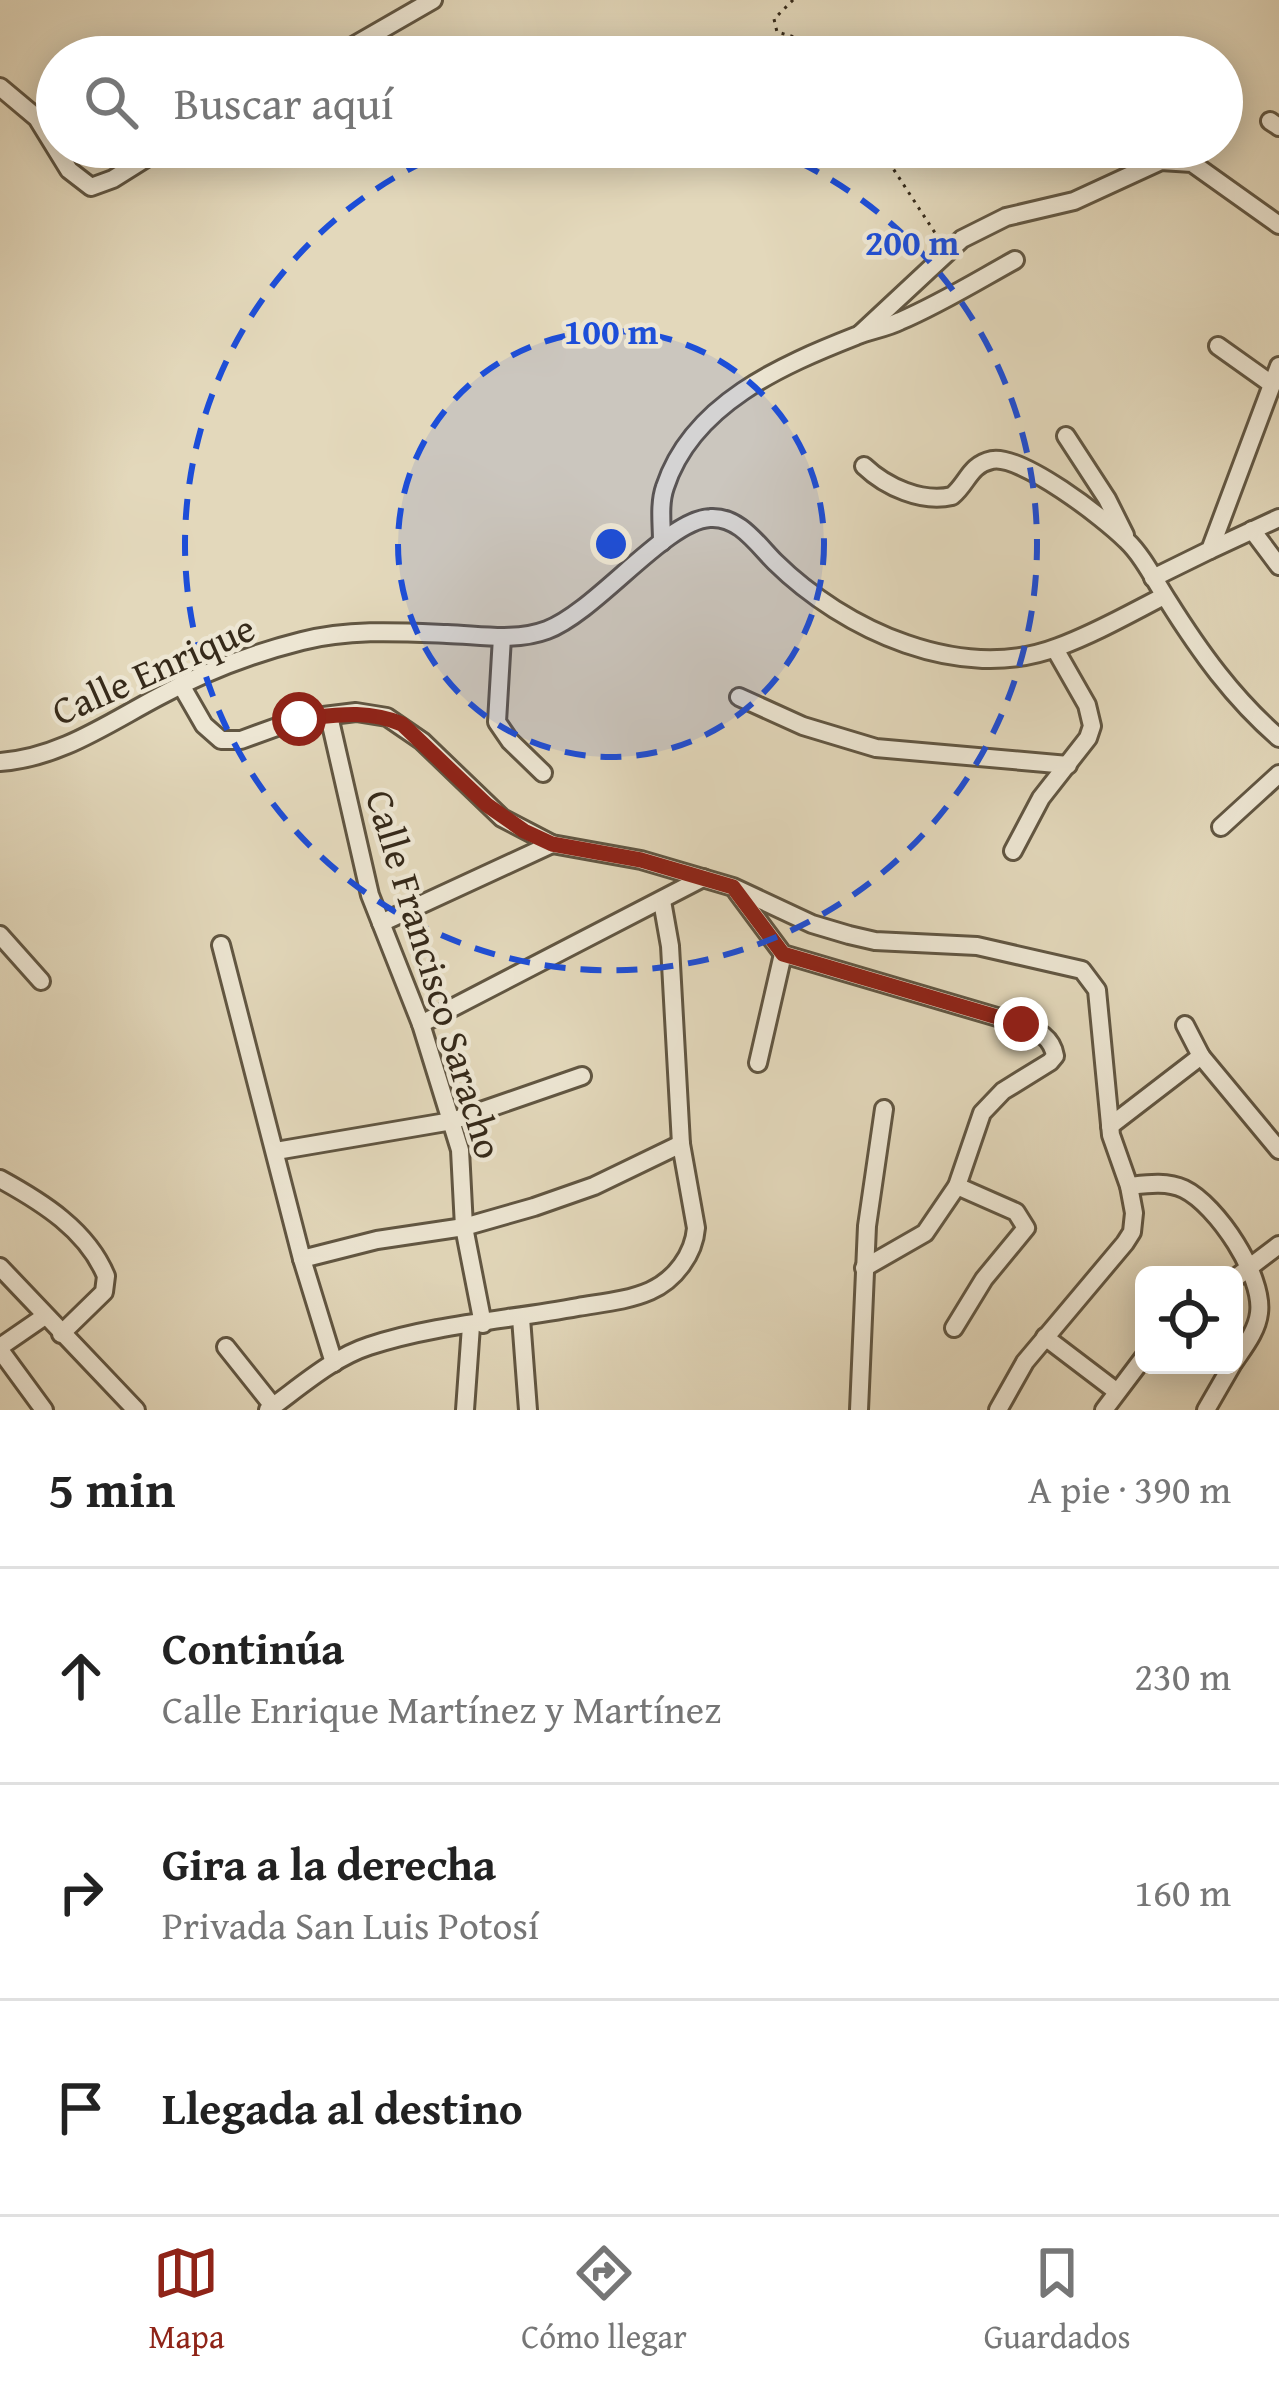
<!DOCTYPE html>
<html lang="es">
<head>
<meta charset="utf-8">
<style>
  :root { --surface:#fff; --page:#f6f6f6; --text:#222; --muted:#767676; --line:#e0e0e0; --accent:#8f2418 }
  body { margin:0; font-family:"Gentium Book Plus",serif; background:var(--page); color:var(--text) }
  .controls { position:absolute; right:36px; bottom:36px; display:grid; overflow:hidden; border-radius:18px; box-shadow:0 6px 30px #0003 }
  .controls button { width:108px; height:108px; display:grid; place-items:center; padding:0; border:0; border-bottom:3px solid var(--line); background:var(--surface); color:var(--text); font:60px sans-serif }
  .stop { position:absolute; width:36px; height:36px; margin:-27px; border:9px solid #8f2418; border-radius:50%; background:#fff }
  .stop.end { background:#8f2418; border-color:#fff; box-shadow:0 3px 12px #0008 }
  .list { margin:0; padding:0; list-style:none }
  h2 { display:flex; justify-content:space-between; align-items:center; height:156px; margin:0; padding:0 48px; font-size:51px }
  h2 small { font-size:39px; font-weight:400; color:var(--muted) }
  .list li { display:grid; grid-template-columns:78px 1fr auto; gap:36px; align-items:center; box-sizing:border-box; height:216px; padding:0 48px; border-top:3px solid var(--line) }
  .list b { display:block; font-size:45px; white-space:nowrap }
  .list p { margin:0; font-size:39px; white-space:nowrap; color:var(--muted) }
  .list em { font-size:39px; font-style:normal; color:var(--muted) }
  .icon { flex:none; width:66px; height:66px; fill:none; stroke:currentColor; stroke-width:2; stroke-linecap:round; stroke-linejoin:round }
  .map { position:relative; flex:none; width:1279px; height:1410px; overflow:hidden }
  .search { position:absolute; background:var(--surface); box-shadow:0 6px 30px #0003; left:36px; right:36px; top:36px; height:132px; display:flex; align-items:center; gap:30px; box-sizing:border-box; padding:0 42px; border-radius:66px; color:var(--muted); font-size:45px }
  .sheet { height:804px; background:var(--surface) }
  nav { display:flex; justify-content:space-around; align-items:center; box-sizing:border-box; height:168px; border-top:3px solid var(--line); background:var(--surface); font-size:33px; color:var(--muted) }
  nav a { display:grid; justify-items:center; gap:6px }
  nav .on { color:var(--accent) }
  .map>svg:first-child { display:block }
</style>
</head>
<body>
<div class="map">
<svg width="1279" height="1410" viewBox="0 0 1279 1410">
  <rect width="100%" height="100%" fill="#e3d8bb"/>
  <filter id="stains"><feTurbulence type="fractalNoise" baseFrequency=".00167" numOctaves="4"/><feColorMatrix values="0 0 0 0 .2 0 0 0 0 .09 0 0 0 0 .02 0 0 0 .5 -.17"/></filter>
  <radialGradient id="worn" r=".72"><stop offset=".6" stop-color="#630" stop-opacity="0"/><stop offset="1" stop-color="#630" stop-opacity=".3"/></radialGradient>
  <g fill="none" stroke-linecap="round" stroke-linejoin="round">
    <defs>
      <g id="street">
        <path d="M334,57L433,0"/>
        <path d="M0,87L37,118L69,170L91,187L113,179L164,147"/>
        <path d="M1270,121L1279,127"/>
        <path d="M860,334L962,239L1006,217L1074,201L1161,161L1192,163L1279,225"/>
        <path d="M1218,346L1270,383"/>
        <path d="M1066,436L1107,499L1125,535"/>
        <path d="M864,466C886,487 922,503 952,496C968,483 969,465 992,460C1021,454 1104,518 1126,540C1143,556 1155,581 1168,601C1200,652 1233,698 1279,738"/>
        <path d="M1252,530L1279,566"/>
        <path d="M662,542C662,524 659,504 665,487C692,404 782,365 856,336C870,330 886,328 900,321C940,304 977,281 1015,260"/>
        <path d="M1210,550L1279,518"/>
        <path d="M1153,578L1210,550L1279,366"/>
        <path d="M502,637L497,722L510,741L543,773"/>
        <path d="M181,685L204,725L221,740H241L299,719L356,712L387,717L422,741L502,818L552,844L641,860L733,887L812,924L849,935L875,941L977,946L1082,970L1097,990L1111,1135L1129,1186L1134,1213L1132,1232L1125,1243L1025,1362L998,1410"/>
        <path d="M739,697L803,726L876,748L1068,765"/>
        <path d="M329,716L370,895L421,1024L460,1150L464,1227L483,1324"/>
        <path d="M0,762C59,758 107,724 158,697C202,673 254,653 302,641C350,629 399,632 447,634C480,635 515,642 547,630C597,611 666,520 710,518C739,516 757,544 775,562C844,630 961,684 1058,647C1094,634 1129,614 1164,596"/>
        <path d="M1221,827L1279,774"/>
        <path d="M1013,851L1041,798L1088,738L1092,726L1087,705L1055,649"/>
        <path d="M737,892L783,954L1021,1024C1038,1031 1052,1037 1055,1056L1050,1062L1003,1091L982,1113L957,1186L925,1233L864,1268"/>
        <path d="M381,923L552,844"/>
        <path d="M0,935L41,981"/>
        <path d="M221,945L302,1259L334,1363"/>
        <path d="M421,1024L703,878"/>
        <path d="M1185,1025L1201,1056L1279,1150"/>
        <path d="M758,1063L783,954"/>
        <path d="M1110,1126L1201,1056"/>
        <path d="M276,1151L452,1121L582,1076"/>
        <path d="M0,1179C42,1202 87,1230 106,1276L104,1292L61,1334"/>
        <path d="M1129,1186C1147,1184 1167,1181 1184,1189C1217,1205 1264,1276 1259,1313C1257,1331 1244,1347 1234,1362"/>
        <path d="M302,1259L377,1240L464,1227L534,1207L594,1186L681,1144"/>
        <path d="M0,1267L136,1410"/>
        <path d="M1234,1279L1279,1245"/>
        <path d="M521,1318L528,1410"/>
        <path d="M954,1328L984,1279L1026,1228L1016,1212L957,1186"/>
        <path d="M1045,1337L1116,1391"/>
        <path d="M0,1347L45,1316"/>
        <path d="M226,1347L273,1406"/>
        <path d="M0,1350L44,1410"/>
        <path d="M268,1410C300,1387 332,1358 369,1346C435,1324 509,1320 578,1307C601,1303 627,1301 650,1291C675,1280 694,1254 696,1228L681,1144L670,946L662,901"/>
        <path d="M465,1410L471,1326"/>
        <path d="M859,1410L867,1226L884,1109"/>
        <path d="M1104,1410L1144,1357"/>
        <path d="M1206,1410L1232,1365"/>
      </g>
    </defs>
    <use href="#street" stroke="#615642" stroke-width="22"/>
    <g stroke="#362a1a" stroke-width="3" stroke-dasharray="3 6" stroke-linecap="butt">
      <path d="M793,0L774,19L777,32L865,57"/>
      <path d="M879,147L939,239"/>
    </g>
    <use href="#street" stroke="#ede6d3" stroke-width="16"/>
  </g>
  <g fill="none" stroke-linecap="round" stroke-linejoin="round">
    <path stroke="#8f2418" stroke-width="15" d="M299,719C336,715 367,709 402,724L487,805L524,831L552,844L641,860L733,887L783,954L1021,1024"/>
  </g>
  <circle cx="611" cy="544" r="213" fill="#1d4ed8" fill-opacity=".12"/>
  <g fill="none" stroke="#1d4ed8" stroke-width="6" stroke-dasharray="21 15">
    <circle cx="611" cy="544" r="213"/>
    <path d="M767 148A426 426 0 1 1 455 148"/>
  </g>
  <g text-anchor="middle" stroke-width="9" stroke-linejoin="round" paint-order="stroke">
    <g font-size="39" fill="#362a1a" stroke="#ede6d3">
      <text transform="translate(153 669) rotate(-24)" y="14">Calle Enrique</text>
      <text transform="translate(435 974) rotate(73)" y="14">Calle Francisco Saracho</text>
    </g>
  </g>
  <circle cx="611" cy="544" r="18" fill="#1d4ed8" stroke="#ede6d3" stroke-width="6"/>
  <g font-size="36" text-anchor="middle" font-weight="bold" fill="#1d4ed8" stroke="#ede6d3" stroke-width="9" stroke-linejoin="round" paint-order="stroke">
    <text x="912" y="255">200 m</text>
    <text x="611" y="344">100 m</text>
  </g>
  <rect width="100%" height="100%" filter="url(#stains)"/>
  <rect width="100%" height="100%" fill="url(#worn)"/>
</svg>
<div class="controls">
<button><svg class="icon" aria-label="locate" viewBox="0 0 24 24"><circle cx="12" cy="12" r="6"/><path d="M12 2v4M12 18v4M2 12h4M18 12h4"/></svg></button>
</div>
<div class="stop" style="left:299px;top:719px"></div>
<div class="stop end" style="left:1021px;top:1024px"></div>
<div class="search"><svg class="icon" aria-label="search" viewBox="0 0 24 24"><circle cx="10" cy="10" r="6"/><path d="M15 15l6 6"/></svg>Buscar aquí</div>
</div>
<section class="sheet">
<h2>5 min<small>A pie · 390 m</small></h2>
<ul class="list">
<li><svg class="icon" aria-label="ahead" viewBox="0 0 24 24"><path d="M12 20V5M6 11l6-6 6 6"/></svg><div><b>Continúa</b><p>Calle Enrique Martínez y Martínez</p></div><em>230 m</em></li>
<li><svg class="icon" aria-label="right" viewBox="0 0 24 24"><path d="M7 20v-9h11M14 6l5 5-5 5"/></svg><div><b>Gira a la derecha</b><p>Privada San Luis Potosí</p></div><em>160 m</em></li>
<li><svg class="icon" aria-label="arrive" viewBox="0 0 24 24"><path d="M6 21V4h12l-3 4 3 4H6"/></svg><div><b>Llegada al destino</b></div></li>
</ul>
</section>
<nav>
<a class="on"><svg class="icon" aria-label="map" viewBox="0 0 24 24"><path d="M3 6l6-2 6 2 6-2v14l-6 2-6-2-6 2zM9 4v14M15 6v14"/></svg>Mapa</a>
<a><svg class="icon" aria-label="directions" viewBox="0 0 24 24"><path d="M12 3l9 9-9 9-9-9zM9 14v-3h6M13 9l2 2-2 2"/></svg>Cómo llegar</a>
<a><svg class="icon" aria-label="saved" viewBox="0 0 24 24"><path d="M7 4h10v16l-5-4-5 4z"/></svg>Guardados</a>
</nav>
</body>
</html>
